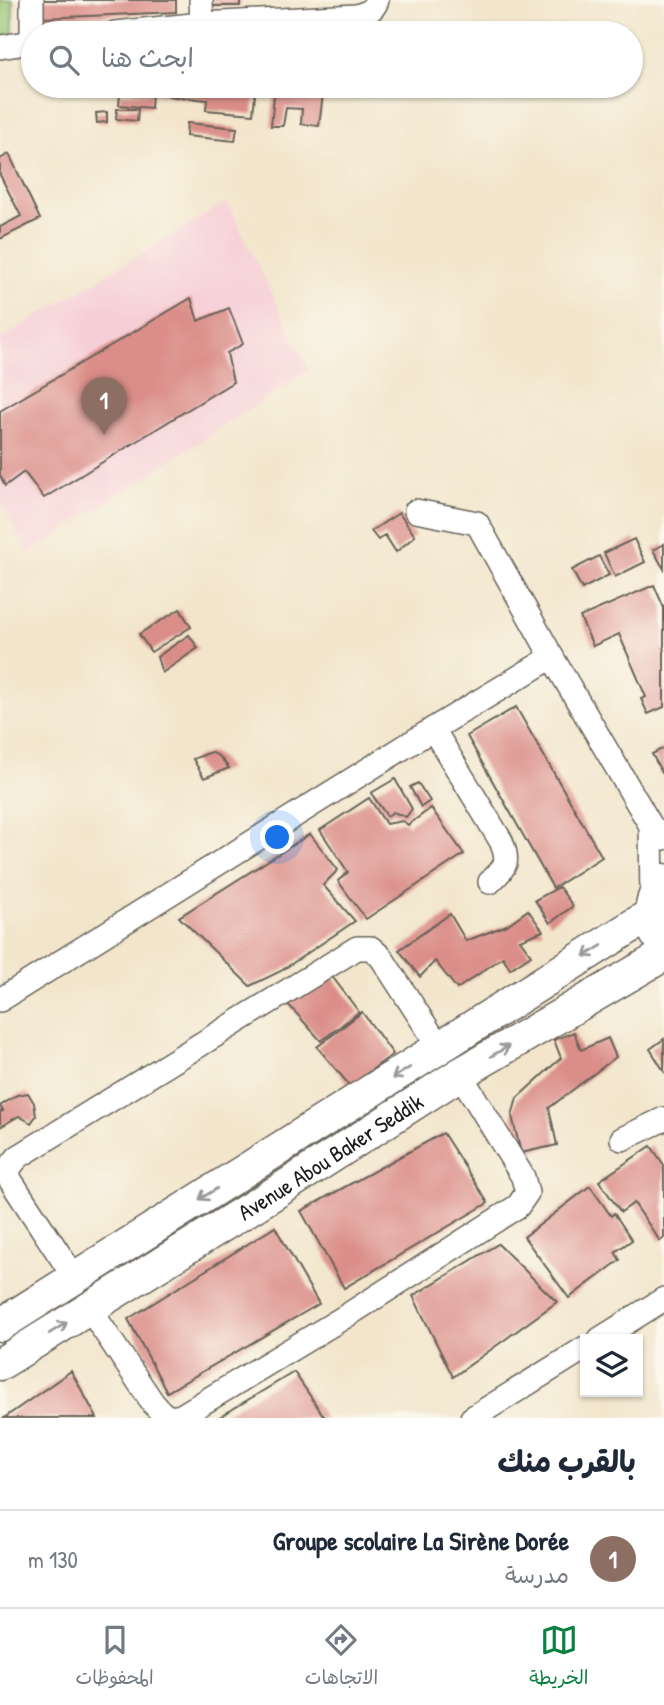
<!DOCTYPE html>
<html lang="ar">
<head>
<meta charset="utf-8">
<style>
  :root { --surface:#fff; --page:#f2f2f3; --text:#1f2937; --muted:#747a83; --line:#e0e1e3; --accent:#0b8043 }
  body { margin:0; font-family:"Patrick Hand","Playpen Sans Arabic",sans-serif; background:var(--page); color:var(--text); direction:rtl }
  .controls { position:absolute; right:21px; bottom:21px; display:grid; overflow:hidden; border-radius:0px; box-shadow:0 2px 5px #0004 }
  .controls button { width:63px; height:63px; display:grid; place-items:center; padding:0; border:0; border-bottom:2px solid var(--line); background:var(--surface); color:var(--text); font:35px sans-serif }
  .you { position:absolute; left:278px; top:838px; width:24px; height:24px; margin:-18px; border:5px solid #fff; border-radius:50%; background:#1a73e8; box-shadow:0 0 0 10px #1a73e833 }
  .badge { display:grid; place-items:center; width:46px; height:46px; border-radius:50%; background:var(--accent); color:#fff; font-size:23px; font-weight:700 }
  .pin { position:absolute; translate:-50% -58px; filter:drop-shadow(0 2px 4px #0008) }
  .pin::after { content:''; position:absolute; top:37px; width:24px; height:21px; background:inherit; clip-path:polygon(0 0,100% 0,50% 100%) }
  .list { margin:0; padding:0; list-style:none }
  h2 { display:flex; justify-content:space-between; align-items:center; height:91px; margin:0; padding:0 28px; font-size:30px }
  h2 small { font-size:23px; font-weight:400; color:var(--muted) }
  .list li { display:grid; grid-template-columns:46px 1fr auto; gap:21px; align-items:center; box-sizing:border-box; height:98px; padding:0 28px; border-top:2px solid var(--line) }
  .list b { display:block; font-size:26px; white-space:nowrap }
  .list p { margin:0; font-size:23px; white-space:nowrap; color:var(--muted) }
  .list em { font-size:23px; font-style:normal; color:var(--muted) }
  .icon { flex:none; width:38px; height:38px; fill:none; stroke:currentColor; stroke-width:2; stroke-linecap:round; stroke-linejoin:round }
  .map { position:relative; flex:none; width:664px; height:1418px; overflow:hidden; direction:ltr }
  .search { position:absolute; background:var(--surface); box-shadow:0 2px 5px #0004; left:21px; right:21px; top:21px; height:77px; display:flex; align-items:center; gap:18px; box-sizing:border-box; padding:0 24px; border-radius:38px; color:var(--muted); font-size:26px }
  .sheet { height:189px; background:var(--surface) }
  nav { display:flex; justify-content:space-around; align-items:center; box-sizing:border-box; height:98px; border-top:2px solid var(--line); background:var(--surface); font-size:19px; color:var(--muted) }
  nav a { display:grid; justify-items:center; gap:4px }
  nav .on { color:var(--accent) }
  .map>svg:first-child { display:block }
</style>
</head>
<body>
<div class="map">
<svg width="664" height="1418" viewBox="0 0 664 1418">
  <rect width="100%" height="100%" fill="#fbf7ec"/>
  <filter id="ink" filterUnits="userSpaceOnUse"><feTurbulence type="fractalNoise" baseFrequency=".0143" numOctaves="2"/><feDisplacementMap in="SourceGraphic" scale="14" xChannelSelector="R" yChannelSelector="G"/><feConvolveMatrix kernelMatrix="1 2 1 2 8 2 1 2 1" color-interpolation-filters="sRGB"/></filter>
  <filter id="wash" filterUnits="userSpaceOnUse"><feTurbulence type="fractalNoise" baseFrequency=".00686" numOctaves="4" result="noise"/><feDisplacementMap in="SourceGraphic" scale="28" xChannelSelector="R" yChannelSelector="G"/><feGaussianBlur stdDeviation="1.57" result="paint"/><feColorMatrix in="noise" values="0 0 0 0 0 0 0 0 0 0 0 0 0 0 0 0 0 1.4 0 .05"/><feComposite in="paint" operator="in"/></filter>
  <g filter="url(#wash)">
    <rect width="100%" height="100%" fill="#f2e5cb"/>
    <path fill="#f6cfd6" d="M227,202L309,370L28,554L0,501V339Z"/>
    <path fill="#95c575" stroke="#587048" stroke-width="2" d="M0,0H13V31L4,42L0,39Z"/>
    <g id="blocks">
      <g fill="#db8e89">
        <path d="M42,0H176V12L43,18Z"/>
        <rect x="212" y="0" width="28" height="6"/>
        <path d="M134,86H165L164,94L134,92Z"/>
        <path d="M169,86H256L253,114L206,110L207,100L168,96Z"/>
        <path d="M275,86H324L319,126L301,124L302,109L286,108L283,126H271Z"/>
        <path d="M120,94H152L151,108L119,105Z"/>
        <path d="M117,109H138L137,121L116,119Z"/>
        <path d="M107,112V122L97,123L96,113Z"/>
        <path d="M187,123L237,128L235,141L186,136Z"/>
        <path d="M9,154L40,219L0,239V227L21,216L0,175V159Z"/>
        <path d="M191,298L198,321L229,308L243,344L227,353L233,382L44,498L24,472L5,486L0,475V411Z"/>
        <path d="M399,513L415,536L396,552L385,535L378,540L371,531Z"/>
        <path d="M634,539L645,562L615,577L604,553Z"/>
        <path d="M664,544V569L653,550Z"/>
        <path d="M599,556L609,575L582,589L572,570Z"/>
        <path d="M654,585L664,608V707L648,714L641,699L646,697L619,634L593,646L580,617Z"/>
        <path d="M180,609L191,627L151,652L139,634Z"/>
        <path d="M189,635L198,648L162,673L157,657Z"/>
        <path d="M516,707L602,857L553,888L467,736Z"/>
        <path d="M664,748V772L662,773L652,754Z"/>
        <path d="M211,752L220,757L229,768L204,778L193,759Z"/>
        <path d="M395,779L412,809L406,817L393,812L387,816L371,793Z"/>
        <path d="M418,783L430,801L421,807L410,787Z"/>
        <path d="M369,798L386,824L403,821L408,825L431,808L464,854L366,919L338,881L348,872L320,830Z"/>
        <path d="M310,834L338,870L323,885L355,921L281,971L250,986L179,917Z"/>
        <path d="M559,887L573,906L550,923L535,900Z"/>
        <path d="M528,910L543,931L520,940L531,955L510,969L503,957L457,989L435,961L420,977L399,950L450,914L466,941L507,925Z"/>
        <path d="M331,975L359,1012L321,1041L286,1002Z"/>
        <path d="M362,1012L393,1054L350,1086L317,1047Z"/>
        <path d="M574,1032L581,1050L608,1038L616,1057L549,1108L557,1145L521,1153L512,1116L517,1098L561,1058L554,1040Z"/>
        <path d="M664,1039V1071L650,1049Z"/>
        <path d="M28,1093L34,1103L36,1116L31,1123L19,1116L0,1127V1112L3,1111L0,1106L17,1095Z"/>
        <path d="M443,1133L488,1203L344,1288L301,1211Z"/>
        <path d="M651,1146L664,1165V1238L660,1241L634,1203L621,1212L599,1181Z"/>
        <path d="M590,1186L611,1216L614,1213L632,1240L615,1252L620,1260L569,1298L524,1237Z"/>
        <path d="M275,1227L319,1304L167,1392L128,1319Z"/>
        <path d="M498,1244L557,1302L453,1377L413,1296Z"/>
        <path d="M71,1371L97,1418H4Z"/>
        <path d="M294,1372L325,1418H218Z"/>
      </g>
    </g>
  </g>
  <g filter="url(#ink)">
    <use href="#blocks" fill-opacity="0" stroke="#676259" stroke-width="2"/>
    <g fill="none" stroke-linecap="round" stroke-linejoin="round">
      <defs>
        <g id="minor">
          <path d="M201,0L202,24"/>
          <path d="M115,33L202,24L356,16C366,14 374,10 377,0"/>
          <path d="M32,42V0"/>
          <path d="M0,47L33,42"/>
          <path d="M416,511L477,523L552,657L651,826"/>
          <path d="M433,729L501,841C510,863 506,866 490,882"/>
          <path d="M652,900L651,826L664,838"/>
          <path d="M0,1000L433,729L552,657"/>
          <path d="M622,1139L664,1119"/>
          <path d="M74,1277L9,1178V1168L18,1157L357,948H371L381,957L440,1048"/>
          <path d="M89,1308L153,1403L161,1412L169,1418L181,1416L351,1313L518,1206L527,1193L523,1177L460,1074"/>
          <path d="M600,1339L664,1299"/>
          <path d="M472,1418L585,1348"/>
        </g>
        <g id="secondary">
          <path d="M656,934C647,915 652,895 664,880"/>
          <path d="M0,1325L651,914"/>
          <path id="s1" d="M0,1364L278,1191L460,1074L664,955"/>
        </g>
      </defs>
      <use href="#minor" stroke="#676259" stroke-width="26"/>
      <use href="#secondary" stroke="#676259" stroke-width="35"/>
      <use href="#minor" stroke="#fff" stroke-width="23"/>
      <use href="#secondary" stroke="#fff" stroke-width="32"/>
    </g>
    <defs><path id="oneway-shaft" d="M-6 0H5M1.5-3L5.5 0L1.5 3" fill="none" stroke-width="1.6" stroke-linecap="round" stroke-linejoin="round" transform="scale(1.75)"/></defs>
    <g stroke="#999">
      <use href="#oneway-shaft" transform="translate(593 951) rotate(148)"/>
      <use href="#oneway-shaft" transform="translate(500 1051) rotate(-30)"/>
      <use href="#oneway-shaft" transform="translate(401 1073) rotate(148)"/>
      <use href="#oneway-shaft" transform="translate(208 1194) rotate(148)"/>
      <use href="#oneway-shaft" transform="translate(58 1328) rotate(-32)"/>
    </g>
  </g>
  <g text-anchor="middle" stroke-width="6" stroke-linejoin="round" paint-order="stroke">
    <g font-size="23" fill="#1c1c1c" stroke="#fbf7ec">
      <text dy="8" stroke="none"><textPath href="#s1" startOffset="390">Avenue Abou Baker Seddik</textPath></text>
    </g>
  </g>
</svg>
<div class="controls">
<button><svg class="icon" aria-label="layers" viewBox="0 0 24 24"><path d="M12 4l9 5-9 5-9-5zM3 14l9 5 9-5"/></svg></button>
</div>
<div class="you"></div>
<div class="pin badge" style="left:104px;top:435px;background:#8d6e63">1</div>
<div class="search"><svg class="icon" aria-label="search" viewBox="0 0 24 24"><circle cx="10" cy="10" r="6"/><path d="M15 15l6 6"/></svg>ابحث هنا</div>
</div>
<section class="sheet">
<h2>بالقرب منك<small></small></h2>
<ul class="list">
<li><span class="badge" style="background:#8d6e63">1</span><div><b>Groupe scolaire La Sirène Dorée</b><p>مدرسة</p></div><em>130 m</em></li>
</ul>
</section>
<nav>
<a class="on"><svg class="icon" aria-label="map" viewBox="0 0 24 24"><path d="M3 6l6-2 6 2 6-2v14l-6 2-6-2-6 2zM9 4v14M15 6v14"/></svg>الخريطة</a>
<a><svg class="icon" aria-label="directions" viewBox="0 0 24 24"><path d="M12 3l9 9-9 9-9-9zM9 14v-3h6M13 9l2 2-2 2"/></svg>الاتجاهات</a>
<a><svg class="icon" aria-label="saved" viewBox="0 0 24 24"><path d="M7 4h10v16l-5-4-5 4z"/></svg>المحفوظات</a>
</nav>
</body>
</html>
